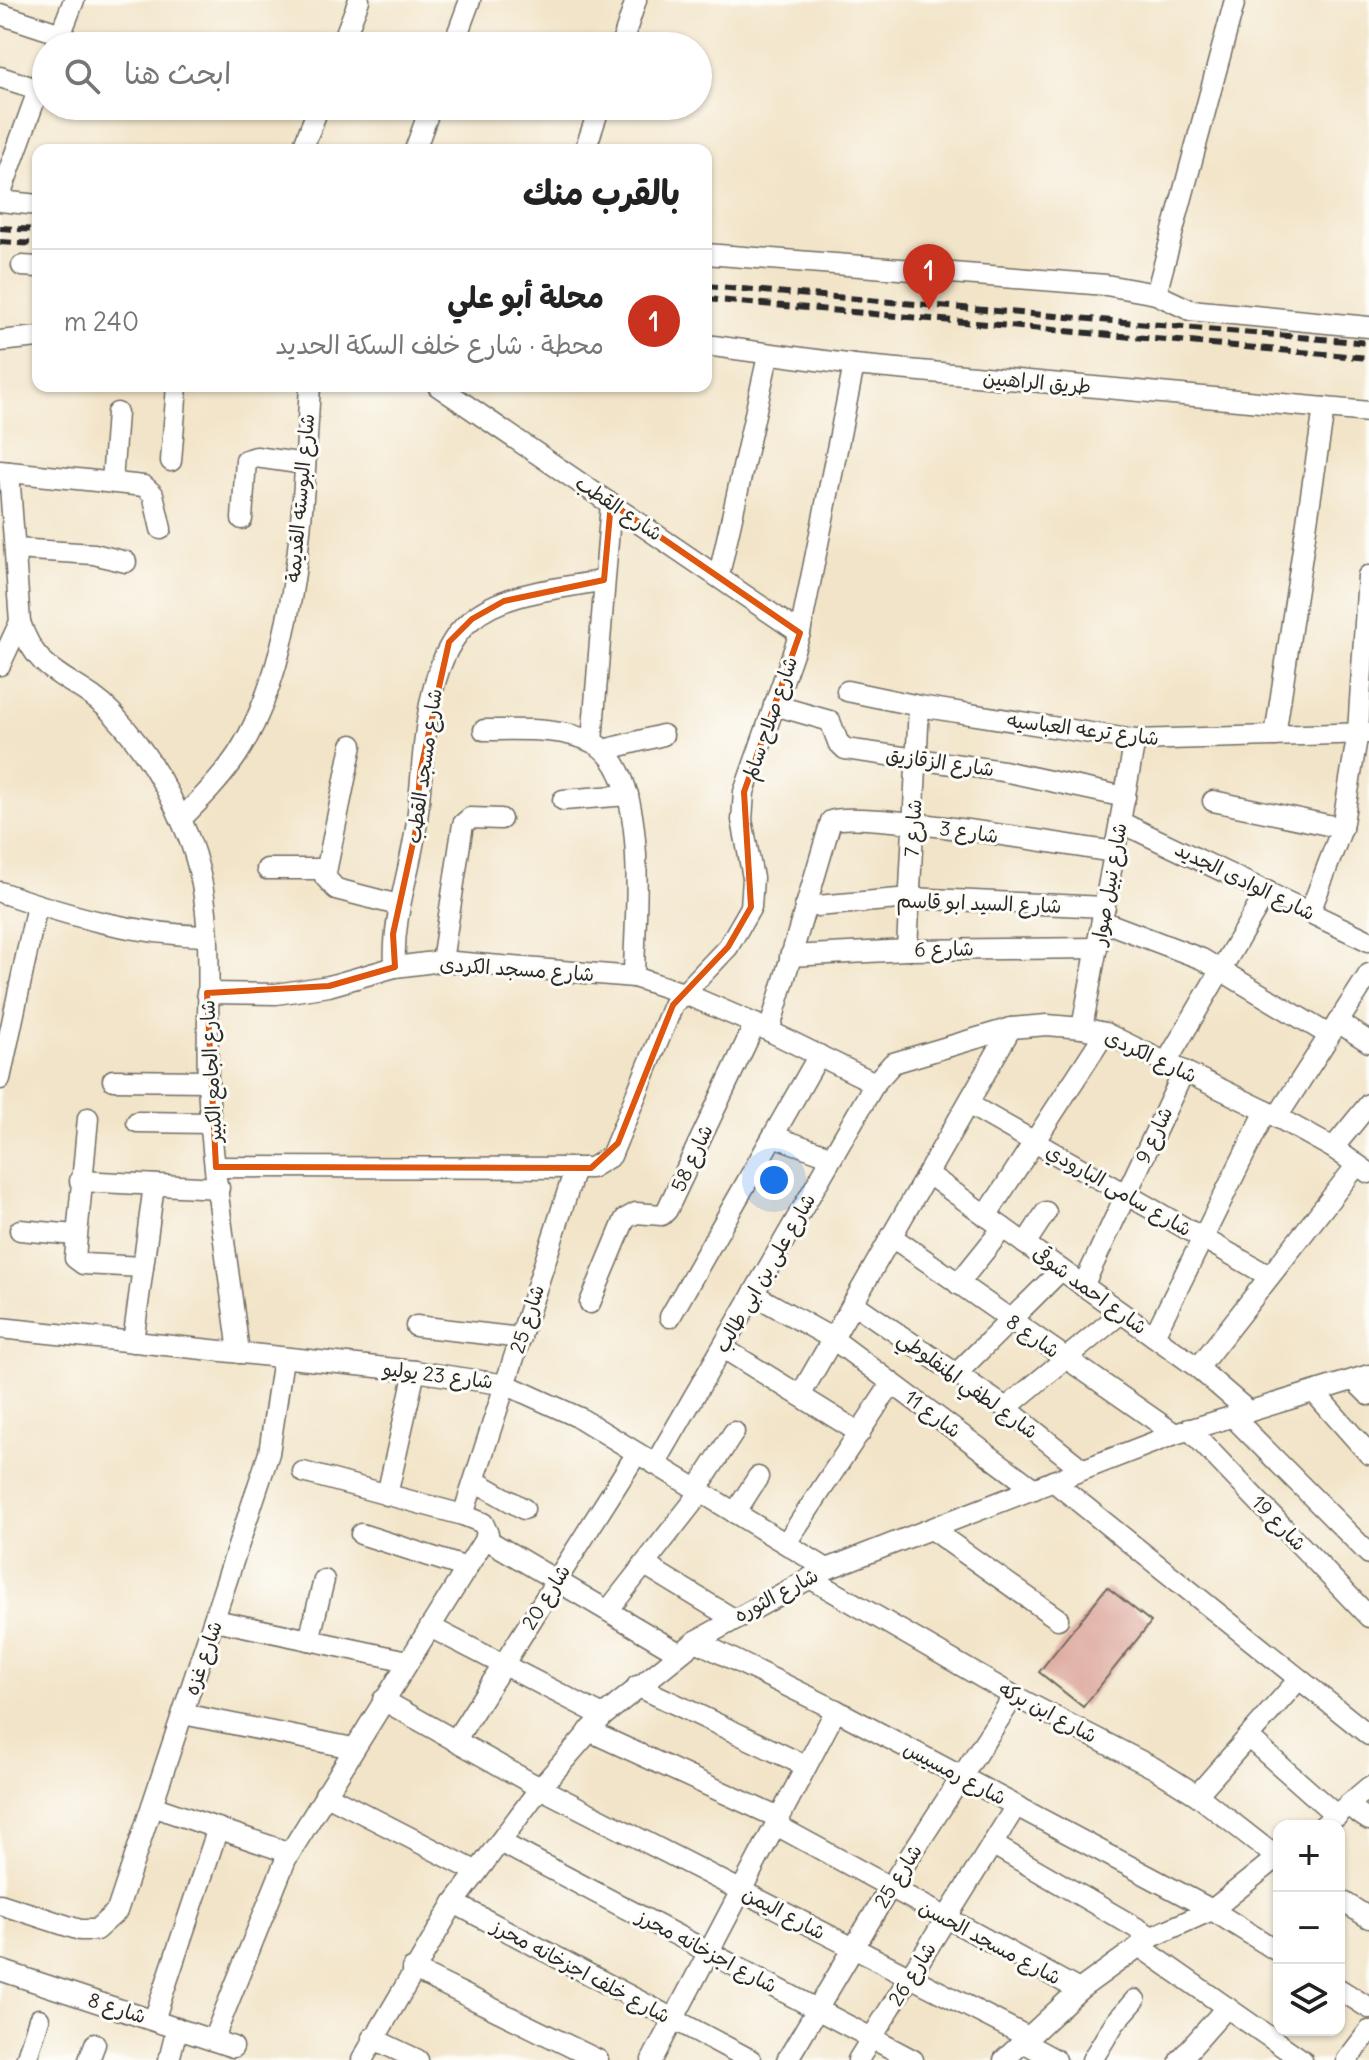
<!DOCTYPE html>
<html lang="ar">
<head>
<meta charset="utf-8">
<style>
  :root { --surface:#fff; --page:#f6f6f6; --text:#222; --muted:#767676; --line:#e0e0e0; --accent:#c8321e }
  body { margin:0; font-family:Delius,"Playpen Sans Arabic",sans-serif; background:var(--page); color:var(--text); direction:rtl }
  .controls { position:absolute; right:24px; bottom:24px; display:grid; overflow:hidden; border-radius:16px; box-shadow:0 2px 6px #0004 }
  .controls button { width:72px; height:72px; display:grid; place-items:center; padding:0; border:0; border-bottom:2px solid var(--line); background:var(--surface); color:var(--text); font:40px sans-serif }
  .you { position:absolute; left:774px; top:1180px; width:28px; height:28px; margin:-20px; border:6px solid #fff; border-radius:50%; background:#1a73e8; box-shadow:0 0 0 12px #1a73e833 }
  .badge { display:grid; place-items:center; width:52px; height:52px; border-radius:50%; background:var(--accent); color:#fff; font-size:26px; font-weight:700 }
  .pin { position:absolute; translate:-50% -66px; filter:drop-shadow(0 2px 4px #0008) }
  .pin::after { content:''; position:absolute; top:42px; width:28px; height:24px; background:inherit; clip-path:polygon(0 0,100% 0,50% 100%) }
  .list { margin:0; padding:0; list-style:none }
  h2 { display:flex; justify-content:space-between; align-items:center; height:104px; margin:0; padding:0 32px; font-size:34px }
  h2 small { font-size:26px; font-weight:400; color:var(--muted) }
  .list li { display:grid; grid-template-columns:52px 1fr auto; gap:24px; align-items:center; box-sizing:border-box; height:144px; padding:0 32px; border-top:2px solid var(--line) }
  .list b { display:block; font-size:30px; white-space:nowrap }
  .list p { margin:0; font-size:26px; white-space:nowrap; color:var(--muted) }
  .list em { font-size:26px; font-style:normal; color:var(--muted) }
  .icon { flex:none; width:44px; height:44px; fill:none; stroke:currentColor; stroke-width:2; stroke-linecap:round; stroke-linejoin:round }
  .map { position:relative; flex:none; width:1369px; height:2060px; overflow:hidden; direction:ltr }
  .search { position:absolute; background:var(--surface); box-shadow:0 2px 6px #0004; left:32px; top:32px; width:680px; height:88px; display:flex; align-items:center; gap:20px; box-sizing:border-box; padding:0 28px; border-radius:44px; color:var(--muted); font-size:30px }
  .panel { position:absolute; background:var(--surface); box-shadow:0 2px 6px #0004; left:32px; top:144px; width:680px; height:248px; border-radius:16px; direction:rtl }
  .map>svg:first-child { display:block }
</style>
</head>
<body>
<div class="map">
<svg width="1369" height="2060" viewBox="0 0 1369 2060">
  <rect width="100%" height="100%" fill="#fdfcf7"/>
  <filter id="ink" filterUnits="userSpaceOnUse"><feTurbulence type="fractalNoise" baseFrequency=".0125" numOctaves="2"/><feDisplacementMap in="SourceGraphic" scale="16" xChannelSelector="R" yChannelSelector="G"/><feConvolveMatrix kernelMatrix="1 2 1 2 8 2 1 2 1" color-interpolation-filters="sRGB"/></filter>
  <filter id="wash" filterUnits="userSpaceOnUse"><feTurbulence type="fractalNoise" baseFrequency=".006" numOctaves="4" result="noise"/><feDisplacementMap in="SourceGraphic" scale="32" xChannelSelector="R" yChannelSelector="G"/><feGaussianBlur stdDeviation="1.8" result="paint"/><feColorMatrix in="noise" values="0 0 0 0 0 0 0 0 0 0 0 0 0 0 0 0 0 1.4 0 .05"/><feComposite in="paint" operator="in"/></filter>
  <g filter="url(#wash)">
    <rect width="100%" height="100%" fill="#f2e4c8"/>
    <g id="blocks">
      <path fill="#dca59a" d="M1107,1587L1151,1622L1083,1707L1039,1672Z"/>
    </g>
  </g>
  <g filter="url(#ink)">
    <use href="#blocks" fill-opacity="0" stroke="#716c62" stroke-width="2"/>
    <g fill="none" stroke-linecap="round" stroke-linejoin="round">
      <defs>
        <g id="street">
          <path d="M0,14L61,34"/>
          <path d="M56,46L74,0"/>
          <path d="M341,46L359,0"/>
          <path d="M453,46L470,0"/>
          <path d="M621,46L636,0"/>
          <path d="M0,77L37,89"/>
          <path d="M302,150L319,106"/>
          <path d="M415,150L431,106"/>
          <path d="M585,150L600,106"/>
          <path d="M0,195L46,69"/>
          <path d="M0,201L38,205"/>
          <path d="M706,254L1106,285L1156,294L1190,310L1369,327"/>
          <path d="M22,266L38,267"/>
          <path d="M1156,294L1235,0"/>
          <path d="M0,341L38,337"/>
          <path d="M706,345L854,365L1369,412"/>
          <path d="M438,386L800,633"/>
          <path d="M171,461L177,386"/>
          <path d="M0,471L144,486L153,494L161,529"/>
          <path d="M9,472L20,622C38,679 76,676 112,713C145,748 170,791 188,836C219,911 205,1002 208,1082C212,1172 228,1263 239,1353"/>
          <path d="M112,482L117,413"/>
          <path d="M242,519L246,460L256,457L305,464"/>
          <path d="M15,549L94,554L126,562"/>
          <path d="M719,575L768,356"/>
          <path d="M0,665L20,622"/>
          <path d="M847,691L919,706L1135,740L1369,733"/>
          <path d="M774,705L830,721L838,742L845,749L1003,771L1125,797"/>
          <path d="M484,730C518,730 563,727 594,743C652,775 634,920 634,977"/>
          <path d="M1275,736L1324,408"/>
          <path d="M592,742L611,503"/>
          <path d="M352,745L325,877L336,889L398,905"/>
          <path d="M604,750L663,735"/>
          <path d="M563,800L628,795"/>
          <path d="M1213,801L1342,828"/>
          <path d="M181,819C201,799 221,779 237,755C300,657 303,499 310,386"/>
          <path d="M1120,822L1369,941"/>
          <path d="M267,869H325"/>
          <path d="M0,892C69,916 133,934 206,936"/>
          <path d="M805,907L910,898L1105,907"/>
          <path d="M1310,912L1342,828L1358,732L1368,576"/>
          <path d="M1102,921L1202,959L1329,1035"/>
          <path d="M907,950L919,706"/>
          <path d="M790,956L907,950L1097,948"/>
          <path d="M442,961L463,824L470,818L501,819"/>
          <path d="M395,967C392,918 409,876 416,828C425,767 420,662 471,620C505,591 562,589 604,580"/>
          <path d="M207,993L276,994L329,986L395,967L442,961L634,977L683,993L755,1024L875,1083"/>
          <path d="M1338,1022L1369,1042"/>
          <path d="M1082,1028L1135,740"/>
          <path d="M769,1031L831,821C858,809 1070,846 1115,852"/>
          <path d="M1166,1063L1267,891"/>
          <path d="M0,1079L37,905"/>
          <path d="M113,1080L208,1081"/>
          <path d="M968,1104L1269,1276"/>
          <path d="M1277,1117L1369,974"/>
          <path d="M88,1118L75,1258L83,1264L143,1267"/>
          <path d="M137,1122L210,1123"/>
          <path d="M773,1136L832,1157"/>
          <path d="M1333,1148L1369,1104"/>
          <path d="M216,1167L591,1168L611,1156L673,1005L728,947L751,907L753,878L742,820L744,792L800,633L854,365"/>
          <path d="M928,1174L1198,1368L1248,1411"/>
          <path d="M80,1181L219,1188"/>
          <path d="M986,1216L1105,1033"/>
          <path d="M20,1230L75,1235"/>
          <path d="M892,1237L1175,1434"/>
          <path d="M1025,1244L1046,1212"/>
          <path d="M958,1284L1003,1228"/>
          <path d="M1083,1286L1184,1071"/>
          <path d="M753,1294L833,1339L1034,1489"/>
          <path d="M590,1303L625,1219L636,1213L662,1215L667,1210L755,1024"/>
          <path d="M853,1303L1006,1408L1082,1469"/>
          <path d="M670,1317L819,1055"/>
          <path d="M416,1326L521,1338"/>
          <path d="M0,1328L415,1371L507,1385L580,1418L827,1569"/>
          <path d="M1154,1336L1266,1111"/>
          <path d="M133,1342L154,1185"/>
          <path d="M723,1348L860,1433"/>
          <path d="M1198,1368L1357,1165"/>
          <path d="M956,1374L1061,1270"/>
          <path d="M1354,1380L1369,1395"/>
          <path d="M1314,1392L1369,1454"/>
          <path d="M801,1394L1011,1028"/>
          <path d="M1006,1408L1121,1313"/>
          <path d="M1232,1416L1369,1554"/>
          <path d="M1189,1429L1369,1617"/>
          <path d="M655,1464L875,1083L893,1063L1011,1028L1047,1025L1082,1028L1105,1033L1266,1111L1333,1148L1369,1173"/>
          <path d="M475,1481L524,1509"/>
          <path d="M1053,1481L1369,1735"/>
          <path d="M697,1489L734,1432"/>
          <path d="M387,1495L415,1371"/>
          <path d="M735,1513L758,1477"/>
          <path d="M463,1515L575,1169"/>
          <path d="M931,1529L1058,1619"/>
          <path d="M361,1534L467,1568"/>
          <path d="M486,1539L679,1653"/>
          <path d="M786,1543L892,1383"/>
          <path d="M645,1565L732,1618"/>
          <path d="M810,1578L1014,1696L1154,1768L1197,1795L1279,1859"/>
          <path d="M610,1608L701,1492"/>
          <path d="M215,1620L408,1661"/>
          <path d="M430,1627L603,1716"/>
          <path d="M309,1640L324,1580"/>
          <path d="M696,1641L836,1710L1212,1910L1279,1952"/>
          <path d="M637,1686L806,1766"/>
          <path d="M383,1700L540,1788L1028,2037"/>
          <path d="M183,1714L353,1748"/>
          <path d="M589,1731L779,1818"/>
          <path d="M1248,1737L1337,1816"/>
          <path d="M455,1741L637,1453"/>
          <path d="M325,1794L477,1872"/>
          <path d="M1197,1795L1299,1679"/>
          <path d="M152,1806L290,1853"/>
          <path d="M1348,1806L1369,1820"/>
          <path d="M776,1825L1079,1990"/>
          <path d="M1323,1826L1369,1787"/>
          <path d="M500,1842L913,2060"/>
          <path d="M992,1844L1152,1937"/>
          <path d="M1339,1899L1369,1918"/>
          <path d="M454,1903L751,2060"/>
          <path d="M0,1904L80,1930H96L117,1911L269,1453L283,1358"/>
          <path d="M1139,1946L1302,2060"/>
          <path d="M412,1969L598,2060"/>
          <path d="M0,1970L233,2047"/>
          <path d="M1339,1989L1369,2008"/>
          <path d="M154,2020L218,1828"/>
          <path d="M372,2038L418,2060"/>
          <path d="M213,2040L286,1859L488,1534L483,1523L463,1515L303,1472"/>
          <path d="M1023,2042L1056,2060"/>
          <path d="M26,2060L39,2019"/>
          <path d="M89,2060L95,2044"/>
          <path d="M169,2060L177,2028"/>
          <path d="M362,2060L454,1903L540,1788L603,1716L696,1641L827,1569L1175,1434L1369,1375"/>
          <path d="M652,2060L836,1710"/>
          <path d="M787,2060L890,1887L1014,1696"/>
          <path d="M858,2060L1016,1806"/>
          <path d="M1004,2060L1079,1990L1152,1937L1212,1910L1279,1856"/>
          <path d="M1092,2060L1114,2024L1135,2000"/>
          <path d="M1180,2060L1227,2007"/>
          <path d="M1347,2060L1369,2031"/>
        </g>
      </defs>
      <use href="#street" stroke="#716c62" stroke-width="23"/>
      <use href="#street" stroke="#fff" stroke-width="20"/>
      <g stroke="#2b2b2b" stroke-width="6" stroke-dasharray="12 6" stroke-linecap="butt">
        <path d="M0,228L38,230"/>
        <path d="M0,242L38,244"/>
        <path d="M706,286L1369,343"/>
        <path d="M706,299L1369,358"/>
      </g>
    </g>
  </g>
  <path fill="none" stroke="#df570e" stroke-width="6" stroke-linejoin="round" d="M611,503L800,633L744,792L751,907L728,947L673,1005L618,1143L591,1168L216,1167L207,993L329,986L395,967L393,934L416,829L420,773L449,642L472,619L504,601L604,580Z"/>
  <g text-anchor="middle" stroke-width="6" stroke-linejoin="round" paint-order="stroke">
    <g font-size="20" fill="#2b2b2b" stroke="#fdfcf7">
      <text transform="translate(1037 382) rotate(5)" y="7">طريق الراهبين</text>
      <text transform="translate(300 498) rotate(-85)" y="7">شارع البوسته القديمة</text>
      <text transform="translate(619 508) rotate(34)" y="7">شارع القطب</text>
      <text transform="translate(770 718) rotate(-71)" y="7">شارع صلاح سالم</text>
      <text transform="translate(1083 729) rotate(7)" y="7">شارع ترعه العباسيه</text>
      <text transform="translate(940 762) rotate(8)" y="7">شارع الزقازيق</text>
      <text transform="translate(424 766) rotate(-82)" y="7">شارع مسجد القطب</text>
      <text transform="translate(913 828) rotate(-87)" y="7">شارع 7</text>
      <text transform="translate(969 832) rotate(8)" y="7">شارع 3</text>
      <text transform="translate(1245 881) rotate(26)" y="7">شارع الوادى الجديد</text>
      <text transform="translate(1109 884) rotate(-80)" y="7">شارع نبيل صوار</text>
      <text transform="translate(979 903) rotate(2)" y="7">شارع السيد ابو قاسم</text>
      <text transform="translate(944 949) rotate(-1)" y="7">شارع 6</text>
      <text transform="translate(517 969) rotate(4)" y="7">شارع مسجد الكردى</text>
      <text transform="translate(1151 1056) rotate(25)" y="7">شارع الكردى</text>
      <text transform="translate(211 1071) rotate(-93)" y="7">شارع الجامع الكبير</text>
      <text transform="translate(1154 1135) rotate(-65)" y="7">شارع 9</text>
      <text transform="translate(692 1158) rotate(-65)" y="7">شارع 58</text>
      <text transform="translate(1119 1190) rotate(30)" y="7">شارع سامى البارودي</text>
      <text transform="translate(765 1273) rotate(-60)" y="7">شارع على بن ابى طالب</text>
      <text transform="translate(1090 1290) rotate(36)" y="7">شارع احمد شوقى</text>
      <text transform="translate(527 1319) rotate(-72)" y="7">شارع 25</text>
      <text transform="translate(1033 1336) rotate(35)" y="7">شارع 8</text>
      <text transform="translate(438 1375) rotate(7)" y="7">شارع 23 يوليو</text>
      <text transform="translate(968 1385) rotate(36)" y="7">شارع لطفي المنفلوطي</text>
      <text transform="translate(933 1414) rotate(37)" y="7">شارع 11</text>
      <text transform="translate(1279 1523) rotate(46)" y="7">شارع 19</text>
      <text transform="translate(776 1595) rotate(-28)" y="7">شارع الثوره</text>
      <text transform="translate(546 1597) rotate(-58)" y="7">شارع 20</text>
      <text transform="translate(203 1658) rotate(-71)" y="7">شارع غزه</text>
      <text transform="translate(1048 1712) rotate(28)" y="7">شارع ابن بركه</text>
      <text transform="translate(955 1773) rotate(28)" y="7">شارع رمسيس</text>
      <text transform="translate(898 1876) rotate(-58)" y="7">شارع 25</text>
      <text transform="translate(784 1913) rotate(28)" y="7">شارع اليمن</text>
      <text transform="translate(990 1942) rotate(28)" y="7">شارع مسجد الحسن</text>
      <text transform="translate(707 1951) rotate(28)" y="7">شارع اجزخانه محرز</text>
      <text transform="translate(581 1971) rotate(28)" y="7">شارع خلف اجزخانه محرز</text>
      <text transform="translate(912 1974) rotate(-58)" y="7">شارع 26</text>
      <text transform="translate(117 2008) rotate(18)" y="7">شارع 8</text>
    </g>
  </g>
</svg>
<div class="controls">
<button>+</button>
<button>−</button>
<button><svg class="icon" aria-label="layers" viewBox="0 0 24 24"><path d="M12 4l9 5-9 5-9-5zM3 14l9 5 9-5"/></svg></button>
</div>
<div class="you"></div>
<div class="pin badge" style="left:929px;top:310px">1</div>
<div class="search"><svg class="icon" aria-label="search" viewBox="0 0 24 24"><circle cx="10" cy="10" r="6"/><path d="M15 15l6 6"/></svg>ابحث هنا</div>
<section class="panel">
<h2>بالقرب منك<small></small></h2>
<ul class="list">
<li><span class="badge">1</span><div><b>محلة أبو علي</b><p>محطة · شارع خلف السكة الحديد</p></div><em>240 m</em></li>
</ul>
</section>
</div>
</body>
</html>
